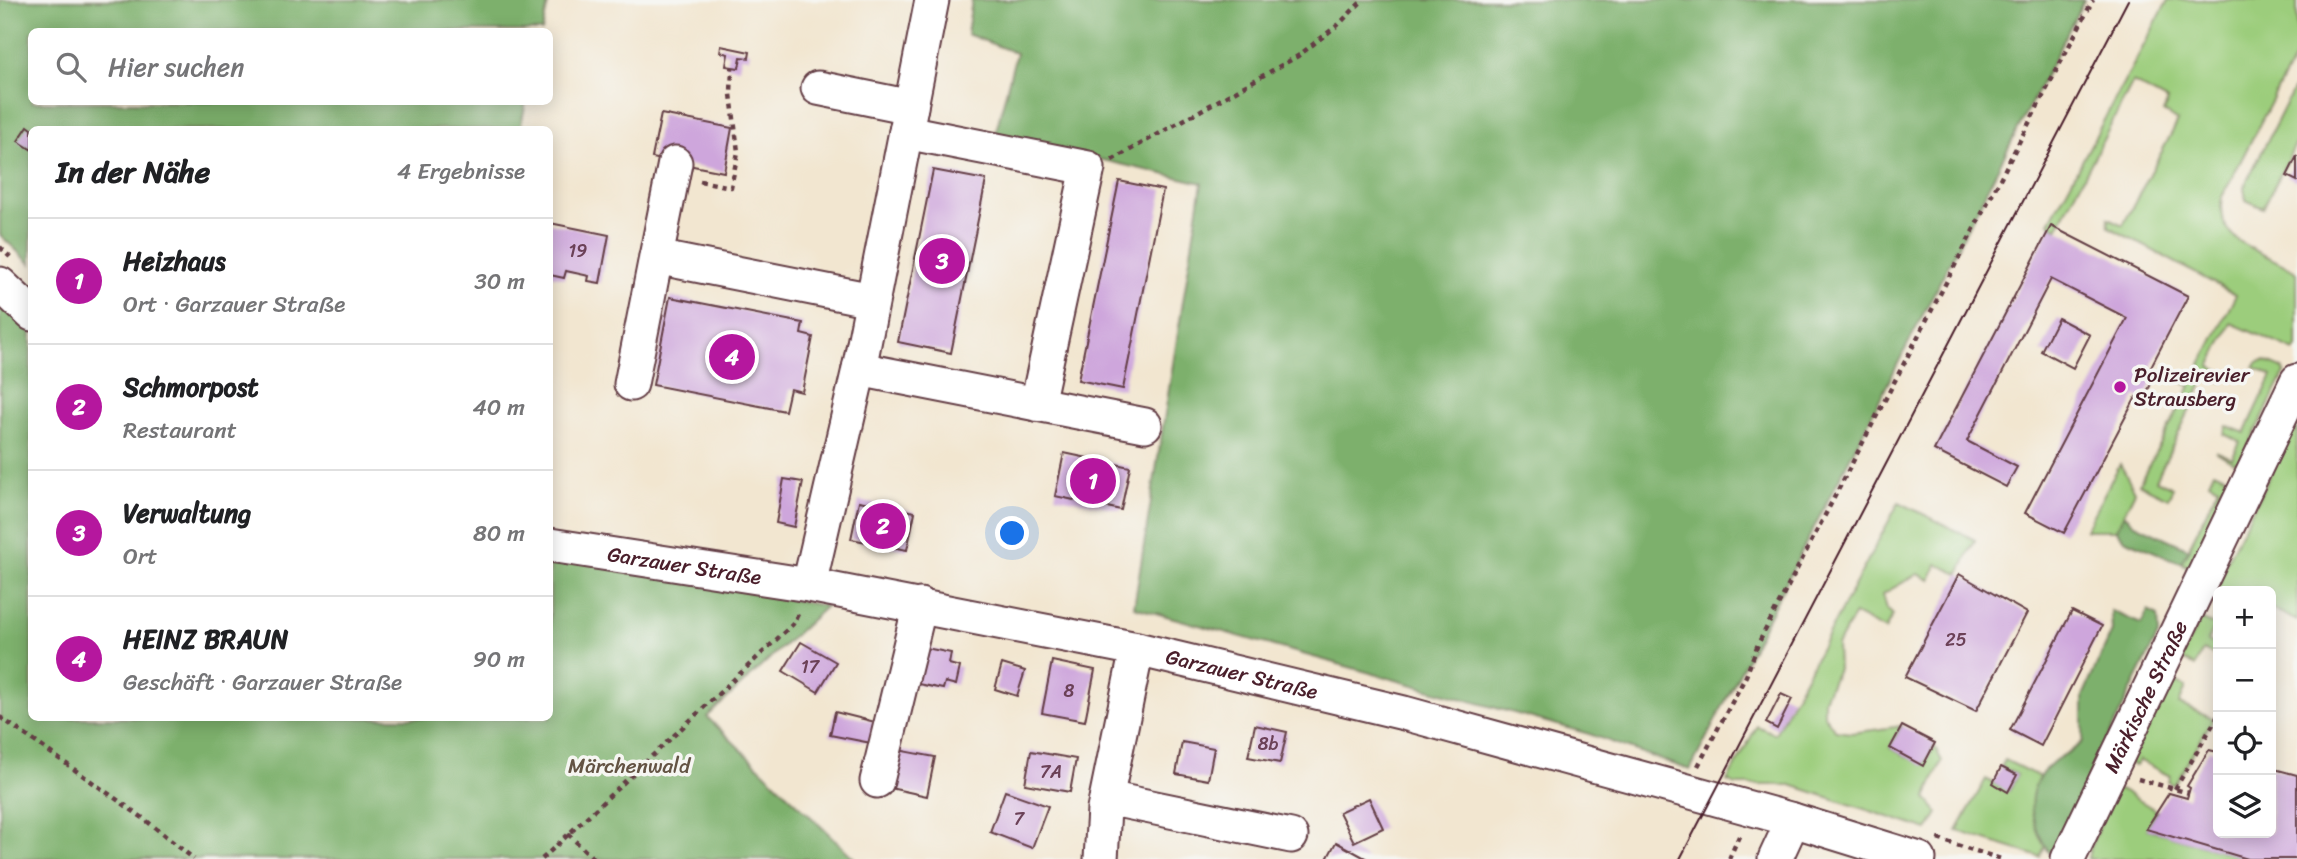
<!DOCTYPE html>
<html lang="de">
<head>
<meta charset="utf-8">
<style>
  :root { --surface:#fff; --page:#f2f2f2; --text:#202124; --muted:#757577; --line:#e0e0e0; --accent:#b5179e }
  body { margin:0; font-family:Sriracha,sans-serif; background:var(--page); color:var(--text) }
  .controls { position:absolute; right:21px; bottom:21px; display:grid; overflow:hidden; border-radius:10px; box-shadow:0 4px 18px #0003 }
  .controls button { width:63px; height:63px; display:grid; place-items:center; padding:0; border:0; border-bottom:2px solid var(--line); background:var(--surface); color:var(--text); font:35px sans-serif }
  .you { position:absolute; left:1013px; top:534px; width:24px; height:24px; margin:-18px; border:5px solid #fff; border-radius:50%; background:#1a73e8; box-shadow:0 0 0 10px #1a73e833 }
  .badge { display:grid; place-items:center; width:46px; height:46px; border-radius:50%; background:var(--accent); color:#fff; font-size:23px; font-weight:700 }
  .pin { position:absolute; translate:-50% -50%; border:4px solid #fff; box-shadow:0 2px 7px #0006 }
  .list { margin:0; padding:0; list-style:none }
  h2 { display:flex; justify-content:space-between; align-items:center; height:91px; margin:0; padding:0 28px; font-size:30px }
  h2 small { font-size:23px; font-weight:400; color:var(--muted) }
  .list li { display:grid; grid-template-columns:46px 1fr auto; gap:21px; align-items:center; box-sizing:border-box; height:126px; padding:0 28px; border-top:2px solid var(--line) }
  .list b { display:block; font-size:26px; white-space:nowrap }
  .list p { margin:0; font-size:23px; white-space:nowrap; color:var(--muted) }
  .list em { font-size:23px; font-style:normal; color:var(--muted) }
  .icon { flex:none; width:38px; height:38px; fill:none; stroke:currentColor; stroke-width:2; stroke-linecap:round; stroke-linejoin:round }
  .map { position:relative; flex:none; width:2297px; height:859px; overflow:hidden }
  .search { position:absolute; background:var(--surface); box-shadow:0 4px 18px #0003; left:28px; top:28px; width:525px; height:77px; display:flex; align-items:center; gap:18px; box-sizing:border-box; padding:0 24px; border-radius:10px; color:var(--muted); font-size:26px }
  .panel { position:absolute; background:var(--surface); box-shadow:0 4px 18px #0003; left:28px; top:126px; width:525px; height:595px; border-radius:10px }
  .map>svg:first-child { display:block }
</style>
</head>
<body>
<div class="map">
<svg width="2297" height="859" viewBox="0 0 2297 859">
  <rect width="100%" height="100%" fill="#f6f6f2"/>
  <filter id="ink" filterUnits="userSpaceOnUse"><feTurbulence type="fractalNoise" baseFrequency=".0143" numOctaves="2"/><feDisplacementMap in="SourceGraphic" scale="14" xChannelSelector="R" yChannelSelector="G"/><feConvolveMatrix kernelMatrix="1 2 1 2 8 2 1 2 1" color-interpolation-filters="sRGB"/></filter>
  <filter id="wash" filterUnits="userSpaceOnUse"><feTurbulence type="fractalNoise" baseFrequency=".00686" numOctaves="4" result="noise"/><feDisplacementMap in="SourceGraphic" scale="28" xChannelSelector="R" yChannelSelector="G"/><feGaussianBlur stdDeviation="1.57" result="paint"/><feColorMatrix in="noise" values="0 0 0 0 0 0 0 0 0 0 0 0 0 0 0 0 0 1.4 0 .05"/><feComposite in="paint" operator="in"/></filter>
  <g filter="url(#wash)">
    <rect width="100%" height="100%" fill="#f2e6d0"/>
    <g fill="#9ccd7c" stroke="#737654" stroke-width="2">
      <path d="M2168,0H2297V52L2222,197C2213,246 2267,250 2297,273V347L2295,351L2231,323L2210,367L2227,374L2223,382L2206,376L2156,480L2173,488L2168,498L2139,484L2191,386L2184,383L2199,368L2236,295L2109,227L2108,218L2123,225L2178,121L2163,112L2168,101L2133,82L2057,229L2049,223Z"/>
      <path d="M2297,82V141L2263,208L2246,200L2244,187Z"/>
      <path d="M2265,361L2282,368L2285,373L2241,460L2233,462L2215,451L2232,458L2240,442L2224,434L2227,426L2245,433L2272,376L2254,367L2258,362Z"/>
      <path d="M2297,421V621L2271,608V591H2218V604L2210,600L2209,596Z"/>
      <path d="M2120,464L2135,491L2116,530H2085Z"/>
      <path d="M2214,471L2227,477L2230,486L2191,568L2181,563L2219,487L2209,482Z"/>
      <path d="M1899,502L1975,540L1959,574L1937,564L1930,580L1918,574L1883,594L1887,609L1893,615L1885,630L1855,614L1837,645L1838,669L1824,699V715L1836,731L1851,733L1902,726L1890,748L1923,765L1934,746L1942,761L1926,798L1938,813L1928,830L1791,785H1736L1727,781L1757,726L1775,734Z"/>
      <path d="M2201,619L2215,626L2208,641L2218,646V657L2203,650L2195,666L2180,659Z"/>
      <path d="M2169,680L2186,687L2179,704L2213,719L2174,785L2168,782L2170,776L2139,760L2136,766L2129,763Z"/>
      <path d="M2005,760L2040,777C2025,797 2034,827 2045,847L2040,857L1957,831L1986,779L2009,791L2017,775L2001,767Z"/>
      <path d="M2115,790H2122L2157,811L2147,829L2248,859H2088L2090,848Z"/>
    </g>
    <g fill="#7db06c" stroke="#64684c" stroke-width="2">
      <path d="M0,0H549L542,31L32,32V102H526L520,129L32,130L31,264L0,235Z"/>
      <path d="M972,0H2084L1690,770L1589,734L1134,607L1202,183L995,135L1016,53L967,34Z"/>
      <path d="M0,298L31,328L32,718H550V554L826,606L707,717L855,859H0Z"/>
      <path d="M2124,514L2135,524L2189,549L2181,563L2124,539L2116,530Z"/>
      <path d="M2111,611L2141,624L2148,611L2158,616L2159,633L2051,855C2030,824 2020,791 2052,763C2062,754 2074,752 2083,741V696L2112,631Z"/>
    </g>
    <g id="blocks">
      <g fill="#cea6dc">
        <path d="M721,46L750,52L749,58L741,57L739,68L726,66L728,54L720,52Z"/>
        <path d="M661,114L732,128L724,172L652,158Z"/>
        <path d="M28,126L32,129V150L18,141Z"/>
        <path d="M2297,156V181L2287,176Z"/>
        <path d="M933,170L986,180L951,353L898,342Z"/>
        <path d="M1119,181L1163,190L1123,389L1078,380Z"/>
        <path d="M550,223L609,235L600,283L588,281L589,276L566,271L564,278L550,275Z"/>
        <path d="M2051,226L2188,296L2147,374L2154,378L2143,400L2136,397L2064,533L2025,513L2127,318L2051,279L1967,441L2017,467L2006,487L1934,450Z"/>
        <path d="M670,297L803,323L801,334L813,337L802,392L790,389L785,411L653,385Z"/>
        <path d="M2058,318L2090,335L2073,368L2041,351Z"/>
        <path d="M1064,453L1130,467L1121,510L1055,496Z"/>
        <path d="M784,479L803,482L794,527L776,523Z"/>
        <path d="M859,501L915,512L907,550L851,539Z"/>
        <path d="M1959,574L2027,613L1976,711L1905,677Z"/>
        <path d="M2072,611L2102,626L2041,746L2010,730Z"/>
        <path d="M801,642L836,662L818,692L783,671Z"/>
        <path d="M921,647L951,653L949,664L960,667L956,685L945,682L943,689L913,683Z"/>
        <path d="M1052,661L1095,670L1085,721L1042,713Z"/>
        <path d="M1002,664L1025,671L1017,696L995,689Z"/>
        <path d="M1781,694L1792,699L1777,729L1766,723Z"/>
        <path d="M835,712L875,722L871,743L830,735Z"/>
        <path d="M1255,725L1287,732L1280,763L1248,757Z"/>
        <path d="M1902,726L1935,743L1923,766L1890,748Z"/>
        <path d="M1182,742L1214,748L1208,780L1176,774Z"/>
        <path d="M898,750L935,757L927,796L890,788Z"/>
        <path d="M2209,750L2218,752V833H2271V768L2297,775V859H2248L2146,829L2169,793L2187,798L2190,788L2187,786Z"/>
        <path d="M1031,751L1076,759L1070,792L1025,784Z"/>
        <path d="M2001,767L2017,775L2008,792L1993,783Z"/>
        <path d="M1005,791L1048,806L1032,848L990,832Z"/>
        <path d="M1369,798L1383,828L1354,842L1339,812Z"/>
        <path d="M1336,842L1367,859H1327Z"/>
      </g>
    </g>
  </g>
  <g filter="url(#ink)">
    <use href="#blocks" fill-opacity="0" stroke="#633d44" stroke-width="2"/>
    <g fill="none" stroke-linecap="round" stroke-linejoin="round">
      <defs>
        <g id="minor">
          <path d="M818,88L911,107"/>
          <path d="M675,163L656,257L872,300"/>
          <path d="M0,284L32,314"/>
          <path d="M859,369L1037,404L1088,168L906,132"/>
          <path d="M631,384L656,257"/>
          <path d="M1037,404L1145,425"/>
          <path id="s1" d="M550,545L809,585L1137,649L1404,713L1793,820L1919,859"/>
          <path d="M809,585L859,369L932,0"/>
          <path d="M877,781L920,605"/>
          <path d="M1107,798L1291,836"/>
          <path d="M1101,859L1104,809L1137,649"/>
          <path d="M1775,859L1793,820"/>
          <path id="s2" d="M2068,859L2297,381"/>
        </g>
      </defs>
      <use href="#minor" stroke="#633d44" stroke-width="37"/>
      <g stroke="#633d44" stroke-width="4.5" stroke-dasharray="5 5" stroke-linecap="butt">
        <path d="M1112,160L1298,56L1338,25L1363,0"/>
        <path d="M700,181L731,187L738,152L731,94L732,67"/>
        <path d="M0,247L10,257"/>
        <path d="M0,717L143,818L194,859"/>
        <path d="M1698,766L1746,676L1758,644L2093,0"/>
        <path d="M2138,779L2189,793"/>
        <path d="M2175,789L2218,716"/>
        <path d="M568,834L594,859"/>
        <path d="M1938,839L2001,859"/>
        <path d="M542,859L793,624L799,612"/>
        <path d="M1729,859L1740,834"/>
      </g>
      <use href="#minor" stroke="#fff" stroke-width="33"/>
      <path stroke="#4a1f2b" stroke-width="2" d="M1680,859L2128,0"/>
    </g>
  </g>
  <circle fill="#b5179e" stroke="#f6f6f2" stroke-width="2.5" cx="2120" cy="387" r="7"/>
  <g text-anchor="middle" stroke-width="7" stroke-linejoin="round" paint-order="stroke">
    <g font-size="18" fill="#6b4157">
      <text x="578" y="257">19</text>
      <text x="1956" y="646">25</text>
      <text x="810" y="673">17</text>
      <text x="1069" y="697">8</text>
      <text x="1268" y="750">8b</text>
      <text x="1051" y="778">7A</text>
      <text x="1019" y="825">7</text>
    </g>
    <g font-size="21" fill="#4a1f2b" stroke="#f6f6f2" text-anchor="start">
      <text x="2134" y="382">Polizeirevier<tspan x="2134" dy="24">Strausberg</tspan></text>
    </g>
    <g font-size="21" fill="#4a1f2b" stroke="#f6f6f2">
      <text dy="7" stroke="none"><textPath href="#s1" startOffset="136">Garzauer Straße</textPath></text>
      <text dy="7" stroke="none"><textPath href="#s1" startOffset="704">Garzauer Straße</textPath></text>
      <text dy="7" stroke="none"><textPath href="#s2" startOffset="180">Märkische Straße</textPath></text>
    </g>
    <g font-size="21" fill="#635343" stroke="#f6f6f2">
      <text x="629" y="773">Märchenwald</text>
    </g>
  </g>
</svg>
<div class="controls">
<button>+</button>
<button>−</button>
<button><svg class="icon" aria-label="locate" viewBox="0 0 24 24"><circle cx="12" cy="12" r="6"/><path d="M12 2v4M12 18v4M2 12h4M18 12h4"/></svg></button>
<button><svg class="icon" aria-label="layers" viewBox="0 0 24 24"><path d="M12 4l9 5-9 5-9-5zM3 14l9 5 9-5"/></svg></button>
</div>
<div class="you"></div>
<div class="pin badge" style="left:1093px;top:481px">1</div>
<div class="pin badge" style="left:883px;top:526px">2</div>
<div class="pin badge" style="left:942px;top:261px">3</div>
<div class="pin badge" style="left:732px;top:357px">4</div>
<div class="search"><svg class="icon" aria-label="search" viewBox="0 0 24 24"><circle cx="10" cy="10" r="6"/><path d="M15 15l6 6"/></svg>Hier suchen</div>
<section class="panel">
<h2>In der Nähe<small>4 Ergebnisse</small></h2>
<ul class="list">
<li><span class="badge">1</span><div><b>Heizhaus</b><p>Ort · Garzauer Straße</p></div><em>30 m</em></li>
<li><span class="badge">2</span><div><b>Schmorpost</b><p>Restaurant</p></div><em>40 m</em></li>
<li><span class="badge">3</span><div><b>Verwaltung</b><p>Ort</p></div><em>80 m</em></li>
<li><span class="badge">4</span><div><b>HEINZ BRAUN</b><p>Geschäft · Garzauer Straße</p></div><em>90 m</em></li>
</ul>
</section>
</div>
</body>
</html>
